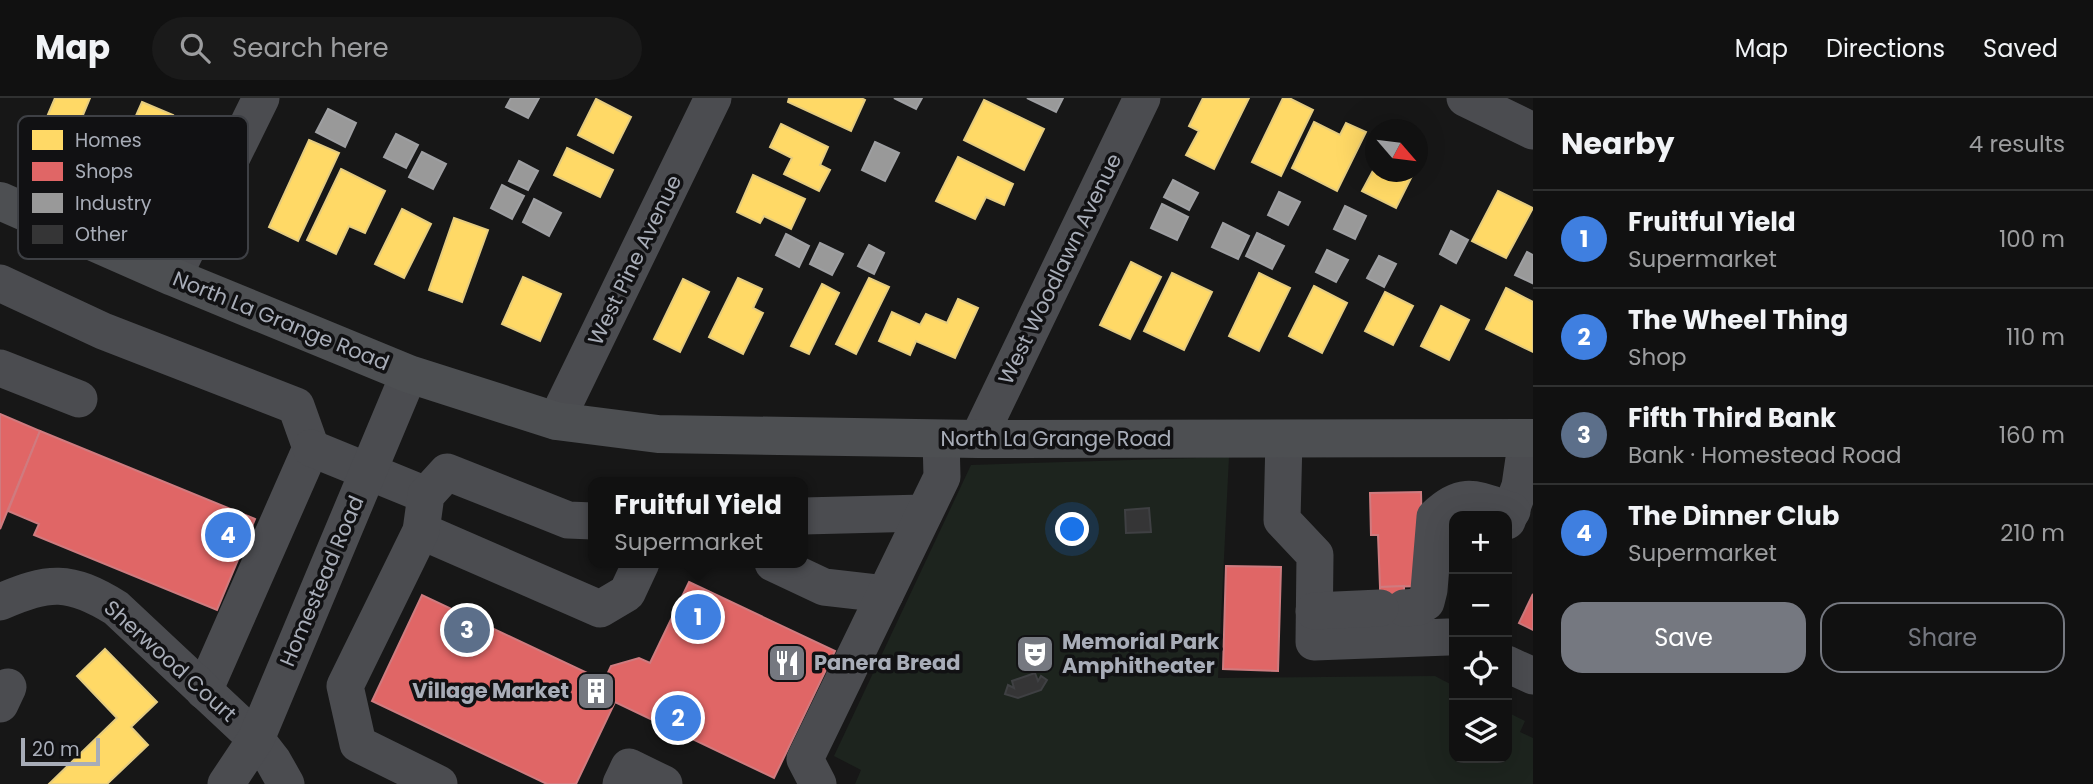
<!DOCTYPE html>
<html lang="en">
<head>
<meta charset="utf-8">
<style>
  :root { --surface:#111; --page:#1a1a1a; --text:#f1f3f6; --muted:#9c9d9f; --line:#303131; --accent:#757880 }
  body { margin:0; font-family:Poppins,sans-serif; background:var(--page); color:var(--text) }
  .controls { position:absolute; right:21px; bottom:21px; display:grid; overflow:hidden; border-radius:14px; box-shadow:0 7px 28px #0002 }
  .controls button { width:63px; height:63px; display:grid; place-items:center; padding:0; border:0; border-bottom:2px solid var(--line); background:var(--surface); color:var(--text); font:35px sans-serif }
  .compass { position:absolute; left:1365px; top:21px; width:63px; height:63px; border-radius:50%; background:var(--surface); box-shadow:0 7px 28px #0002; rotate:118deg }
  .scale { position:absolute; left:21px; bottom:18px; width:79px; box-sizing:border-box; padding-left:7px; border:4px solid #a8adb8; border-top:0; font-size:19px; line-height:24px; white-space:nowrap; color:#a8adb8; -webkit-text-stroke:5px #111113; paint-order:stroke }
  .you { position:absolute; left:1073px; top:432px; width:24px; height:24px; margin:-18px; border:5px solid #fff; border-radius:50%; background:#1a73e8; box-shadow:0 0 0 10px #1a73e833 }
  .badge { display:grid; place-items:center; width:46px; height:46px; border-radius:50%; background:var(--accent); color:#fff; font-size:23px; font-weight:700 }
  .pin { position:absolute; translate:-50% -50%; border:4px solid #fff; box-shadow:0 2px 7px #0006 }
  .popup { position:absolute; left:588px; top:379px; width:220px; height:91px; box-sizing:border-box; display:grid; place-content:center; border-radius:14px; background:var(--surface); filter:drop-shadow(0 2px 5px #0005); font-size:23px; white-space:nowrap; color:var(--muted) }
  .popup b { font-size:26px; color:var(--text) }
  .popup::after { content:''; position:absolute; left:50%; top:100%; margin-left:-14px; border:14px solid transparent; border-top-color:var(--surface) }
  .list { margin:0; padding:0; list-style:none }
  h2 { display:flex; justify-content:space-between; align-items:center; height:91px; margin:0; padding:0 28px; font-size:30px }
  h2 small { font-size:23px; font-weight:400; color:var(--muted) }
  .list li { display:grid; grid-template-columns:46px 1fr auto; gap:21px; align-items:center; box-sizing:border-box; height:98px; padding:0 28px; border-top:2px solid var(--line) }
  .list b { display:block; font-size:26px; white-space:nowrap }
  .list p { margin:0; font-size:23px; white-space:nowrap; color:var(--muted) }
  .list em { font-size:23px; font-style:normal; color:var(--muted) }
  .actions { display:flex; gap:14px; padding:21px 28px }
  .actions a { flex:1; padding:16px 0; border:2px solid var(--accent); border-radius:21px; text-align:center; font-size:24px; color:var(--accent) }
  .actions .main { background:var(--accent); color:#fff }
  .icon { flex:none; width:38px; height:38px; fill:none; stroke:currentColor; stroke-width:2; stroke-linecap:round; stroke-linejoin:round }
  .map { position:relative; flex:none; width:1533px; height:686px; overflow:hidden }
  header { display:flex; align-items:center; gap:42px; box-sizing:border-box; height:98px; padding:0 35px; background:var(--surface); border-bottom:2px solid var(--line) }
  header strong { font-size:33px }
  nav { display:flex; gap:38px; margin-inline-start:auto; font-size:24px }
  .search { width:490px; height:63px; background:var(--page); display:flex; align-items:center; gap:18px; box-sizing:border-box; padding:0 24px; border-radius:38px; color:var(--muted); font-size:26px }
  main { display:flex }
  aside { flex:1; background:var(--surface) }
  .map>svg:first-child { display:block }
</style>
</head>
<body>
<header>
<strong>Map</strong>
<div class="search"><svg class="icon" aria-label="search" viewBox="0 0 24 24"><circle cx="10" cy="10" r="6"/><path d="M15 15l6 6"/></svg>Search here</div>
<nav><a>Map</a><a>Directions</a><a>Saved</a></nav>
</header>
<main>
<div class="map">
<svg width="1533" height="686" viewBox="0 0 1533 686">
  <rect width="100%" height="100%" fill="#171717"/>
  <path fill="#1d241e" d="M1229,359L1218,580L1435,578L1454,588V660H1507V614L1525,623L1520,634L1533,640V686H855L861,672L834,658L971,367Z"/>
  <g fill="#ffd966" stroke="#e5cc7f" stroke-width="2">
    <path d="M55,0H90L71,46L41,33Z"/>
    <path d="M789,0H861L865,2L851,33L788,4Z"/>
    <path d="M1203,0H1249L1214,71L1186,57L1199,33L1189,28Z"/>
    <path d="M1283,0H1289L1313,12L1281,78L1252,64Z"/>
    <path d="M596,1L631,19L613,55L578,37Z"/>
    <path d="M984,2L1044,31L1024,72L964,42Z"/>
    <path d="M142,4L173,17L147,77L116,63Z"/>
    <path d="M1314,24L1340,37L1346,25L1366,34L1337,93L1292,70Z"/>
    <path d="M781,26L828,49L820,67L830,72L819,93L784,76L792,60L770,49Z"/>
    <path d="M309,42L339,55L298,143L269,129Z"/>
    <path d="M567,50L613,72L600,99L554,77Z"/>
    <path d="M958,59L1013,86L1004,107L986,99L975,121L936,103Z"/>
    <path d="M1376,67V74H1414L1396,110L1362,93Z"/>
    <path d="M341,71L385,93L365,135L349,128L336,156L307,142Z"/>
    <path d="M753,77L805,101L791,131L764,118L760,125L737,114Z"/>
    <path d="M1498,93L1533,110L1506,160L1472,143Z"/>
    <path d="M402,111L431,126L404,180L375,166Z"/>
    <path d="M454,120L488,132L462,204L429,192Z"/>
    <path d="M1131,164L1161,179L1130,241L1100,227Z"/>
    <path d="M1172,175L1212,194L1184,252L1144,233Z"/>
    <path d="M1259,175L1290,190L1259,253L1229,238Z"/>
    <path d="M523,179L561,196L540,243L502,226Z"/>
    <path d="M738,180L762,191L753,210L763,215L743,256L709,239Z"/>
    <path d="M869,180L889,189L856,256L836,246Z"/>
    <path d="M683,181L709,194L680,254L654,241Z"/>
    <path d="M822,186L839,195L809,256L791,248Z"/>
    <path d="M1314,188L1347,205L1322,255L1289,238Z"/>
    <path d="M1506,190L1533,204V254L1486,231Z"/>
    <path d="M1385,194L1413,208L1393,247L1365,233Z"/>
    <path d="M958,201L978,210L955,260L916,243L910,257L879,243L892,214L920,227L926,216L947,225Z"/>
    <path d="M1441,208L1469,222L1449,262L1421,248Z"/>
    <path d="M105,551L157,604L131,629L148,647L107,686H49L117,620L77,578Z"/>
  </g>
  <g fill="#e06666" stroke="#cf7b7f" stroke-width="2">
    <path d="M0,316L40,333L0,431Z"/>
    <path d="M40,333L255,421L217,512L34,437L39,426L8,413Z"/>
    <path d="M1421,394L1423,488L1380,489L1378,437H1371L1370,395Z"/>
    <path d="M1226,468L1281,469L1278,573L1223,571Z"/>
    <path d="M689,484L835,553L774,680L615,604L576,686H547L372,603L422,497L604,583L611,568L639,560L650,565Z"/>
    <path d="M1404,488V521L1380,522V489Z"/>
    <path d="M1533,496V532L1519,525Z"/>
  </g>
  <g fill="#999" stroke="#9e9fa2" stroke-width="2">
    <path d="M511,0H539L528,20L506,9Z"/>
    <path d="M894,0H922L916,11Z"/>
    <path d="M1027,0H1063L1056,14Z"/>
    <path d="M328,11L356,25L345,49L316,34Z"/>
    <path d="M396,36L418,47L406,70L384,59Z"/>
    <path d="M875,44L899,55L885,83L862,72Z"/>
    <path d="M422,54L446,66L433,91L409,79Z"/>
    <path d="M519,63L538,73L528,92L509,83Z"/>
    <path d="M1173,82L1198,95L1189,112L1164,99Z"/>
    <path d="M502,87L524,98L512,121L491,110Z"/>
    <path d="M1279,94L1300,104L1288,127L1268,117Z"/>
    <path d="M534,101L561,115L549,138L523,124Z"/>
    <path d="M1162,106L1188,119L1177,142L1151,130Z"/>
    <path d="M1345,108L1366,118L1355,141L1334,131Z"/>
    <path d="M1223,125L1249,138L1238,161L1212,149Z"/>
    <path d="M1451,133L1468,142L1456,165L1440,156Z"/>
    <path d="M1257,135L1284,148L1272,171L1246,158Z"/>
    <path d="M786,136L809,148L799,169L776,157Z"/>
    <path d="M820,145L843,156L832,177L810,166Z"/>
    <path d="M869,147L884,155L874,176L858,168Z"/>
    <path d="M1327,152L1348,162L1336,184L1316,174Z"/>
    <path d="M1527,154L1533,157L1532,185L1515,177Z"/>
    <path d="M1379,158L1396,166L1384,189L1367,180Z"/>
  </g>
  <g fill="#353536" stroke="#3f4043" stroke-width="2">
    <path d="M1149,410L1151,434L1126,435L1125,412Z"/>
    <path d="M1035,575L1038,583L1041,578L1047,582L1041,592L1018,600L1005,596L1008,587L1014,590L1012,583Z"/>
  </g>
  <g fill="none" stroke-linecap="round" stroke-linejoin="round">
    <g stroke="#4b4c50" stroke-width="37">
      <path d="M1465,0L1533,33"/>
      <path d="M173,179L261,0"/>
      <path d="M0,185L103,233L296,308L311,350L204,593"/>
      <path d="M0,270L79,301"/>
      <path d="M556,323L713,0"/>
      <path d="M978,341L1142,0"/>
      <path d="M1284,341L1282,422L1315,457L1314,544L1448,539"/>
      <path d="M311,350L426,397"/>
      <path d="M803,418L924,415"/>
      <path d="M1507,423L1520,388L1527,340"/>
      <path d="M421,433L600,511L627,495L641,465"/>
      <path d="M773,465L824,489L885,496"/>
      <path d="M0,504C49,483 69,481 116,510L256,641L273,663L286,686"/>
      <path d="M1404,510L1418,509L1426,504L1429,492L1435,419C1464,391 1477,402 1512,413"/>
      <path d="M1314,513L1380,510"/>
      <path d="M1507,566L1533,578"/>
      <path d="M0,606L8,589"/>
      <path d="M226,686L256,641L409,276"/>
      <path d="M439,686L358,646L345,588L421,433L426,397L447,374L568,422L593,423"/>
      <path d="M621,686L629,669L664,686"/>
      <path d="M818,686L805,661L942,379L941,341"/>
    </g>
    <path stroke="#4d4f52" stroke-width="38" d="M0,103L173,179L409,276L556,323L658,336L978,341L1533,340"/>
  </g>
  <defs>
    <symbol id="theatre-square" viewBox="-11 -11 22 22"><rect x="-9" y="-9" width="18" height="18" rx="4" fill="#757880" stroke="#111113"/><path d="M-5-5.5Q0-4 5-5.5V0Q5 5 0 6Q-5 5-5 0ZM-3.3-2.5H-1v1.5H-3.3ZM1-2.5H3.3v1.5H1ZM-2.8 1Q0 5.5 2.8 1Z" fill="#fff"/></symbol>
    <symbol id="restaurant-square" viewBox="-11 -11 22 22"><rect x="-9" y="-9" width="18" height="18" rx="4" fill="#757880" stroke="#111113"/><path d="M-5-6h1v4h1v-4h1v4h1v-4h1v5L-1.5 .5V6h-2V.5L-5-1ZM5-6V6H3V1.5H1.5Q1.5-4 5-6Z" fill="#fff"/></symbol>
    <symbol id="building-square" viewBox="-11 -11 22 22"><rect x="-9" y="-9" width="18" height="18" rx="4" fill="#757880" stroke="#111113"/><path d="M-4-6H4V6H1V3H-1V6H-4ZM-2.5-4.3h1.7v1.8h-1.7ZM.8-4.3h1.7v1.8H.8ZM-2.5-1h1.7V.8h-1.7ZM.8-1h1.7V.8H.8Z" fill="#fff"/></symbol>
  </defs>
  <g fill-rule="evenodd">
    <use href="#theatre-square" x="1013" y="534" width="44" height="44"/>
    <use href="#restaurant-square" x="765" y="543" width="44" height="44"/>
    <use href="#building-square" x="574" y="571" width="44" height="44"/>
  </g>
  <g text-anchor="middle" stroke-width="7" stroke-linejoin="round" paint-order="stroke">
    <g font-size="21" fill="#a8adb8" stroke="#111113">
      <text transform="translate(635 162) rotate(-64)" y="7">West Pine Avenue</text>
      <text transform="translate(1060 171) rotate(-64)" y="7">West Woodlawn Avenue</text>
      <text transform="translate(281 223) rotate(22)" y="7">North La Grange Road</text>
      <text x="1056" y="348">North La Grange Road</text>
      <text transform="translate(322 483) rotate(-67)" y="7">Homestead Road</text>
      <text transform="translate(170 563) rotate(42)" y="7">Sherwood Court</text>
    </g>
    <g font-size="21" font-weight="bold" fill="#a8adb8" stroke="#111113" text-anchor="start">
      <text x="1062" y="551">Memorial Park<tspan x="1062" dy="24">Amphitheater</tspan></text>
      <text x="814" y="572">Panera Bread</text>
      <text x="569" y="600" text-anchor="end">Village Market</text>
    </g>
  </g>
  <rect x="18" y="18" width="230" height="143" rx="10" fill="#111113" stroke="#3e4045" stroke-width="2"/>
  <rect x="32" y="32" width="31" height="20" fill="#ffd966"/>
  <rect x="32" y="64" width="31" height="19" fill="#e06666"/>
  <rect x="32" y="95" width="31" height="20" fill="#999"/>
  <rect x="32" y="127" width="31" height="19" fill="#353536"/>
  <g font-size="19" fill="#a8adb8">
    <text x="75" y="49">Homes</text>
    <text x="75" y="80">Shops</text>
    <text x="75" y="112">Industry</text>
    <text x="75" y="143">Other</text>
  </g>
</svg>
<div class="controls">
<button>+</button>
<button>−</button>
<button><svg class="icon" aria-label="locate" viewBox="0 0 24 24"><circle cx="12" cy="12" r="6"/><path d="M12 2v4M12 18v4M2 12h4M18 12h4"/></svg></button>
<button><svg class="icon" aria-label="layers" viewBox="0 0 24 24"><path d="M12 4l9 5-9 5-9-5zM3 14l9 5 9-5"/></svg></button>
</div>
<svg class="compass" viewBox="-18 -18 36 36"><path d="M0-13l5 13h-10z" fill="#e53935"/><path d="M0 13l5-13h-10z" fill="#9c9d9f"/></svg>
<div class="scale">20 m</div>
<div class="you"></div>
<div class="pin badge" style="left:698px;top:519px;background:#3f7fe0">1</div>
<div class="popup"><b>Fruitful Yield</b>Supermarket</div>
<div class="pin badge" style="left:678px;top:620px;background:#3f7fe0">2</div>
<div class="pin badge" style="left:467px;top:532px;background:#5c6f8a">3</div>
<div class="pin badge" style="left:228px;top:437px;background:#3f7fe0">4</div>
</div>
<aside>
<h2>Nearby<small>4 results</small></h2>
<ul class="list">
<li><span class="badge" style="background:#3f7fe0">1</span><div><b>Fruitful Yield</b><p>Supermarket</p></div><em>100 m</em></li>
<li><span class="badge" style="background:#3f7fe0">2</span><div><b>The Wheel Thing</b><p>Shop</p></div><em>110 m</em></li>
<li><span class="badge" style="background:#5c6f8a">3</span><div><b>Fifth Third Bank</b><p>Bank · Homestead Road</p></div><em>160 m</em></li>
<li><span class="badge" style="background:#3f7fe0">4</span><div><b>The Dinner Club</b><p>Supermarket</p></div><em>210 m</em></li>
</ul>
<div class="actions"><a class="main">Save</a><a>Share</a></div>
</aside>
</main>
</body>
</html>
